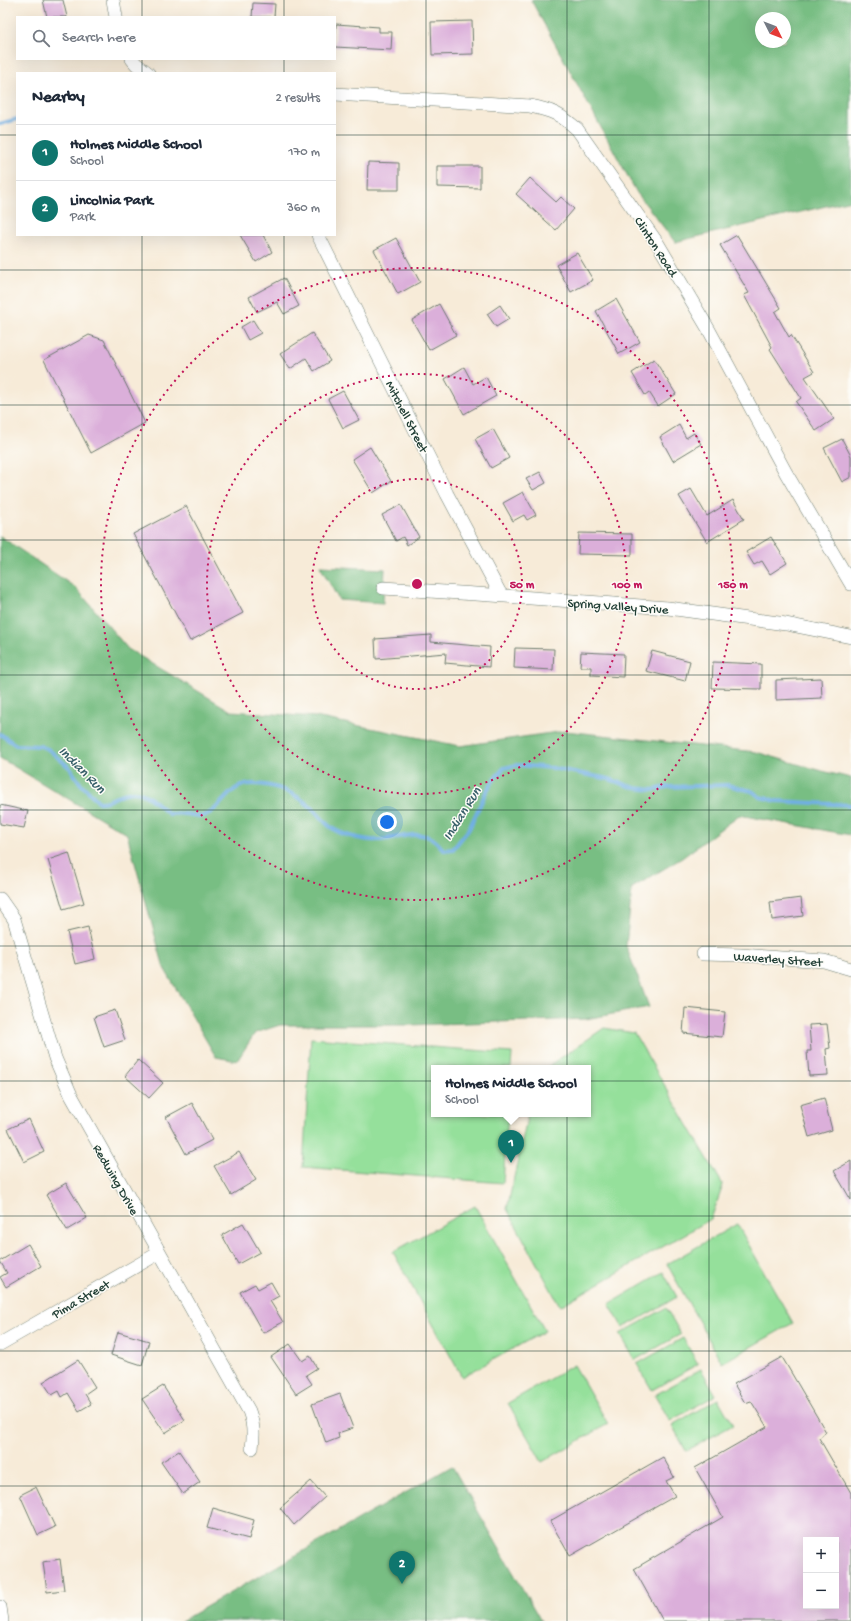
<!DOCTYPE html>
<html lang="en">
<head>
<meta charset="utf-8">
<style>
  :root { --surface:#fff; --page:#f2f2f3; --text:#1f2937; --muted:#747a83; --line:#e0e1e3; --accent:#0f766e }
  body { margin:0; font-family:"Gochi Hand",sans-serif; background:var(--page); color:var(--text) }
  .controls { position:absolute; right:12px; bottom:12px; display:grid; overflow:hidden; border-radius:0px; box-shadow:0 4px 16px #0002 }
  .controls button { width:36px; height:36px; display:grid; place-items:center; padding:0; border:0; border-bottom:1px solid var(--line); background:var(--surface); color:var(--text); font:20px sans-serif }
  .compass { position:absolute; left:755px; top:12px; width:36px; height:36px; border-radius:50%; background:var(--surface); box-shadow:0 4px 16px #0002; rotate:132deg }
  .you { position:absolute; left:387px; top:822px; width:14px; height:14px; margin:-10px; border:3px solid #fff; border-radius:50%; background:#1a73e8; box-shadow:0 0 0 6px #1a73e833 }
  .badge { display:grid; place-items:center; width:26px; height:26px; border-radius:50%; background:var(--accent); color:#fff; font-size:13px; font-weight:700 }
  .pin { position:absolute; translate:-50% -33px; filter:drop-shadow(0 1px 2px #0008) }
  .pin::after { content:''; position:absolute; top:21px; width:14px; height:12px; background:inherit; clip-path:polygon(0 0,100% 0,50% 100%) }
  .popup { position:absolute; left:431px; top:1065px; width:160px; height:52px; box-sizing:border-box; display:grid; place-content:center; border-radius:0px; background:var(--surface); filter:drop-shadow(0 1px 3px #0005); font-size:13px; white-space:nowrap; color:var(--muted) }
  .popup b { font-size:15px; color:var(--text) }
  .popup::after { content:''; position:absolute; left:50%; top:100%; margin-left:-8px; border:8px solid transparent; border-top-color:var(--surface) }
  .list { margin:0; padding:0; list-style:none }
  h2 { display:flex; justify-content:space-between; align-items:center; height:52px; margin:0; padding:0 16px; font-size:17px }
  h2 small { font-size:13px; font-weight:400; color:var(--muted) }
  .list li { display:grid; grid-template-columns:26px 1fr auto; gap:12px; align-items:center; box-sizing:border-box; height:56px; padding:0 16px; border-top:1px solid var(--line) }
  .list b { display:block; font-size:15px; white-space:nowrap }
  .list p { margin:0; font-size:13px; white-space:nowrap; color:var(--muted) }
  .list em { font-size:13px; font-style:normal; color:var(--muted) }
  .icon { flex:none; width:22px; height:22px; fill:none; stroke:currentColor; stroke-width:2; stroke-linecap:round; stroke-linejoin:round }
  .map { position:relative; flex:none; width:851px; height:1621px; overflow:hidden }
  .search { position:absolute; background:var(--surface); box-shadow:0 4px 16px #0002; left:16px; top:16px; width:320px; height:44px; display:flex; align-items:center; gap:10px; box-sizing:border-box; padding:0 14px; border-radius:0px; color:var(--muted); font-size:15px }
  .panel { position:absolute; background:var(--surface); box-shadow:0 4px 16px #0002; left:16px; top:72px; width:320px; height:164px; border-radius:0px }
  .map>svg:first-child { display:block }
</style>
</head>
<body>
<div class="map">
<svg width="851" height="1621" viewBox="0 0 851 1621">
  <rect width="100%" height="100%" fill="#fdfcf7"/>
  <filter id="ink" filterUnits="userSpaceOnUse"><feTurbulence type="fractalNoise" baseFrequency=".025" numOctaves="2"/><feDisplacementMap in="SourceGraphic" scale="8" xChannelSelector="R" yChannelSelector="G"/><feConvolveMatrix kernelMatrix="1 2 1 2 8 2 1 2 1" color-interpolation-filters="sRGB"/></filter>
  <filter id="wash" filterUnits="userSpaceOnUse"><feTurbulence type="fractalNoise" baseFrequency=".012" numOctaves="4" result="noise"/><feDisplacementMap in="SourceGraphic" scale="16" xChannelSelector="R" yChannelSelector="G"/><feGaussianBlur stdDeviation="0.9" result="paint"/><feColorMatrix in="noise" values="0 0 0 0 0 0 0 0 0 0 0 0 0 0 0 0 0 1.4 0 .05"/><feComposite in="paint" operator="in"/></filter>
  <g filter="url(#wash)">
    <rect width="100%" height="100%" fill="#f7ebd8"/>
    <g fill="#95e09b" stroke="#5a8e68">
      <path d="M604,1028L634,1033L723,1185L711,1219L560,1306L507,1209L528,1114H588V1068H546Z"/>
      <path d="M311,1038L512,1053L511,1068H434V1114H508L503,1183L303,1167Z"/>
      <path d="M475,1206L545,1331L462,1377L393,1252Z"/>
      <path d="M737,1224L793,1323L722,1363L667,1264Z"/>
      <path d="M663,1272L677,1297L623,1328L609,1304Z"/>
      <path d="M666,1308L681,1334L635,1360L620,1334Z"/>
      <path d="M683,1338L698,1364L652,1390L637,1364Z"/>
      <path d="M574,1365L608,1424L542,1462L508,1403Z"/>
      <path d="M701,1369L716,1395L670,1421L655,1395Z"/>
      <path d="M718,1399L733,1425L686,1451L672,1425Z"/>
    </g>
    <g fill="#78be83" stroke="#4c7e5c" fill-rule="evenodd">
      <path d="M531,0H851V200L675,242L637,193ZM761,18H785V42H761Z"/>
      <path d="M0,536L76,588L128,649L231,711L315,717L460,746L565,731L756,752L818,770L851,778V835L739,815L682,858L632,888L626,946L649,1007L586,1019L409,1025H280L255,1033L237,1061L216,1057L164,968L127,834L0,758Z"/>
      <path d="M320,566L385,569L383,603L339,600Z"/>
      <path d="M452,1466L541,1621H181L426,1481Z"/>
    </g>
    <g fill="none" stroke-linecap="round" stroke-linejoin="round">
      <g stroke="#70afe3" stroke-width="4">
        <path d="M0,124L17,119"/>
        <path d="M0,734L16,745L40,746L48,749L70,768L80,783L99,802C109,803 114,797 123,794C144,786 154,803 169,814C174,814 179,813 184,814C192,814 200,819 208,814C224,805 230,784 251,784C274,783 298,794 314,810C322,818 329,829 341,833C352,837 365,841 377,840C395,840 417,829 433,839C437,842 441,847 444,850L453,849L469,829L486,792L495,778L504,768L517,765L552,768L609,779L635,788L653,790L667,787L727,785L752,791L760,797L777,801L851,805"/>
      </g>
    </g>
    <g id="blocks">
      <g fill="#dbafda" fill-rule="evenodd">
        <path d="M43,0H63L67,17H47Z"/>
        <path d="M253,3L275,4L274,17H252Z"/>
        <path d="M472,21L473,54L432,55L431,22Z"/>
        <path d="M336,24L379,27V32H392L391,50L335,47Z"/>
        <path d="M368,162L399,163V190H367Z"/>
        <path d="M437,166H480V188L437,187Z"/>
        <path d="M530,178L556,202L561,197L574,209L556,230L516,194Z"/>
        <path d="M240,235H263L272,252L256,262Z"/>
        <path d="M737,235L781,308L775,312L789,337L791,335L814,372L805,377L834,419L816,431L796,402L801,398L770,349L772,347L744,295L749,293L720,245Z"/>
        <path d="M396,238L420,282L398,294L374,250Z"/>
        <path d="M577,253L593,280L571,292L556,265Z"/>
        <path d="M284,278L299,306L284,314L277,302L257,312L249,297Z"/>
        <path d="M616,299L640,342L619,354L596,311Z"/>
        <path d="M439,304L456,335L429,350L412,320Z"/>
        <path d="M500,305L509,319L496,327L487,314Z"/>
        <path d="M253,320L261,333L248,340L241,327Z"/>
        <path d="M312,333L330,361L314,371L306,358L290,369L280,354Z"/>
        <path d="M89,335L104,340L145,423L91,453L44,360Z"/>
        <path d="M654,359L676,394L658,406L649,392L645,395L632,373Z"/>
        <path d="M464,367L473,384L486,377L496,396L464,414L445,379Z"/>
        <path d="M343,391L359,420L343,428L328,399Z"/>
        <path d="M679,425L686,438L694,433L701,444L673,461L660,437Z"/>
        <path d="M493,429L509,458L491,468L475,439Z"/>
        <path d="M842,439L851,456V477L842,482L824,448Z"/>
        <path d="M370,447L391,481L373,493L352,459Z"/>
        <path d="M540,472L546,483L533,490L526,479Z"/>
        <path d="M691,489L707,516L733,500L744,519L707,542L679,496Z"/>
        <path d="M523,492L536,515L527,520L524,515L513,521L503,503Z"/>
        <path d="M401,505L419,537L407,545L403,537L396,541L382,515Z"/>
        <path d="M186,506L243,613L190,641L133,534Z"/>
        <path d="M579,533L632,534V555L578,554Z"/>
        <path d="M771,537L787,563L770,574L762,561L754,565L746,552Z"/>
        <path d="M431,635V642L490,647L489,667L445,663L446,653L376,659L375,639Z"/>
        <path d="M515,648L554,649L553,670L514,668Z"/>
        <path d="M652,651L690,661L685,681L646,671Z"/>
        <path d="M581,652L624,654L623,677L591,675V667H580Z"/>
        <path d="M713,662L761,664V689L712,688Z"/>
        <path d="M821,678L822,698L776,700V680Z"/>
        <path d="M0,805L28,811L24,828L0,824Z"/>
        <path d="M69,853L84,903L63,909L48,860Z"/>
        <path d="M801,898L803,916L772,920L770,902Z"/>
        <path d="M88,927L95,959L75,964L67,932Z"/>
        <path d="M685,1008L725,1012L722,1037L683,1033Z"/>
        <path d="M115,1010L125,1040L104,1047L94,1017Z"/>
        <path d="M827,1024L830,1048L826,1049L828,1075L809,1076L807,1051H811L809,1025Z"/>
        <path d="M138,1060L163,1083L149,1098L125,1076Z"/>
        <path d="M824,1098L832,1130L809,1137L800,1105Z"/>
        <path d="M192,1103L212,1140L186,1154L166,1117Z"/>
        <path d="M29,1119L44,1152L24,1162L8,1129Z"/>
        <path d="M239,1152L256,1180L231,1195L214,1166Z"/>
        <path d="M851,1161V1200L834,1171Z"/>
        <path d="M66,1183L87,1218L67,1230L46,1195Z"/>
        <path d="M243,1223L260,1252L238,1264L222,1235Z"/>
        <path d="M28,1244L41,1266L6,1287L0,1277L7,1273L0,1261Z"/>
        <path d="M271,1282L279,1296L270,1301L283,1322L263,1333L240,1292L255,1284L258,1289Z"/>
        <path d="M118,1332L149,1341L142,1365L111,1355Z"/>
        <path d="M290,1344L302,1361L310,1356L317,1368L306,1375L312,1384L296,1394L271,1357Z"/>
        <path d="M782,1357L826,1432L819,1438L851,1493V1621H663L634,1569L723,1517L695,1468L767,1427L751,1401L745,1403L734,1384ZM806,1540H836V1606H806Z"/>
        <path d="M78,1360L95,1387L85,1394L91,1404L79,1411L68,1393L62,1397L59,1391L52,1395L43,1382Z"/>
        <path d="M163,1386L185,1420L165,1433L142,1399Z"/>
        <path d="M340,1394L353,1428L338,1433L339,1438L326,1443L312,1404Z"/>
        <path d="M179,1451L200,1482L183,1494L161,1462Z"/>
        <path d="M663,1457L674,1477L666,1481L675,1496L570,1556L550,1521Z"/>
        <path d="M311,1481L325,1497L294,1525L280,1508Z"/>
        <path d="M36,1487L55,1527L38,1535L20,1495Z"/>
        <path d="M213,1508L254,1520L249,1539L207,1528Z"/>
        <path d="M60,1559L64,1590L47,1592L43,1562Z"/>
      </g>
    </g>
  </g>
  <g filter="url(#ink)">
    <use href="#blocks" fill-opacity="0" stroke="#6b7a6d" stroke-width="1"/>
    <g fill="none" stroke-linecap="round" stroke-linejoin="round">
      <defs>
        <g id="street">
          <path d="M113,0L116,17"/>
          <path d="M132,59L136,64L148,73"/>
          <path d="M335,94L530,106C552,110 561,115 577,129L658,244L709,330L786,473L851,584"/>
          <path d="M318,235L447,494L501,595"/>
          <path d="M383,588L491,595L668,608L786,624L851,637"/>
          <path d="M0,899L14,919L55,1058L71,1095L249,1411C254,1424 254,1435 252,1448"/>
          <path d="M703,954L741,955L824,961L851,969"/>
          <path d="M0,1344L159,1253"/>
          <path d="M0,1607L2,1621"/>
        </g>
      </defs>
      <use href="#street" stroke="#6b7a6d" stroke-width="14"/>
      <use href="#street" stroke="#fff" stroke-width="13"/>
    </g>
  </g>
  <path fill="none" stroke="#1f3d34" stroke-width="1" stroke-opacity="0.55" d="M142,0V17M284,0V17M426,0V1621M567,0V1621M709,0V1621M142,59V73M284,59V73M0,135H17M335,135H851M142,235V1621M284,235V1621M0,270H851M0,405H851M0,540H851M0,675H851M0,810H851M0,946H851M0,1081H851M0,1216H851M0,1351H851M0,1486H851"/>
  <g fill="none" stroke="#c2185b" stroke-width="2" stroke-dasharray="2 4">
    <circle cx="417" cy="584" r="105"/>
    <circle cx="417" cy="584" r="210"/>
    <circle cx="417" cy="584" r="316"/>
  </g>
  <g text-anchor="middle" stroke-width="3" stroke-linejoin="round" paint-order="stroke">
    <g font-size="13" fill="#1f3d34" stroke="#fdfcf7">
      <text transform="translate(657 246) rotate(57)" y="5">Clinton Road</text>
      <text transform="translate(408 416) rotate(63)" y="5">Mitchell Street</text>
      <text transform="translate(618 605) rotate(4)" y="5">Spring Valley Drive</text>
      <text transform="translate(778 958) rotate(4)" y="5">Waverley Street</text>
      <text transform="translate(117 1179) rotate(60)" y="5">Redwing Drive</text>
      <text transform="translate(80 1298) rotate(-30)" y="5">Pima Street</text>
    </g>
    <g font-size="14" font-style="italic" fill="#375f69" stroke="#fdfcf7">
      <text transform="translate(83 769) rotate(45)" y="5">Indian Run</text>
      <text transform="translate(461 813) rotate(-58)" y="5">Indian Run</text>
    </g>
  </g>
  <circle cx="417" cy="584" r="6" fill="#c2185b" stroke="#fdfcf7" stroke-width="2"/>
  <g font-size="12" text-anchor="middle" font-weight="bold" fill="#c2185b" stroke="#fdfcf7" stroke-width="3" stroke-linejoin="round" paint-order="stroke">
    <text x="522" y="588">50 m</text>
    <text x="627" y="588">100 m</text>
    <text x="733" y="588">150 m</text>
  </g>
</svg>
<div class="controls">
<button>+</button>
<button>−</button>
</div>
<svg class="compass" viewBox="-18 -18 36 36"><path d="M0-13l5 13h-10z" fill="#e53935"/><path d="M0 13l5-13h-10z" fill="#747a83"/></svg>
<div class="you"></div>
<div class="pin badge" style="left:511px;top:1163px">1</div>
<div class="popup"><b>Holmes Middle School</b>School</div>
<div class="pin badge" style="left:402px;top:1584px">2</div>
<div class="search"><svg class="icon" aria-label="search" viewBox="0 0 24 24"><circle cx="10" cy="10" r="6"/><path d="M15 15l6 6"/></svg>Search here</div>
<section class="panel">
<h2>Nearby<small>2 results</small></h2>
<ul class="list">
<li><span class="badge">1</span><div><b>Holmes Middle School</b><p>School</p></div><em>170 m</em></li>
<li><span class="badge">2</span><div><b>Lincolnia Park</b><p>Park</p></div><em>360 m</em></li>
</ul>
</section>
</div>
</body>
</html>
